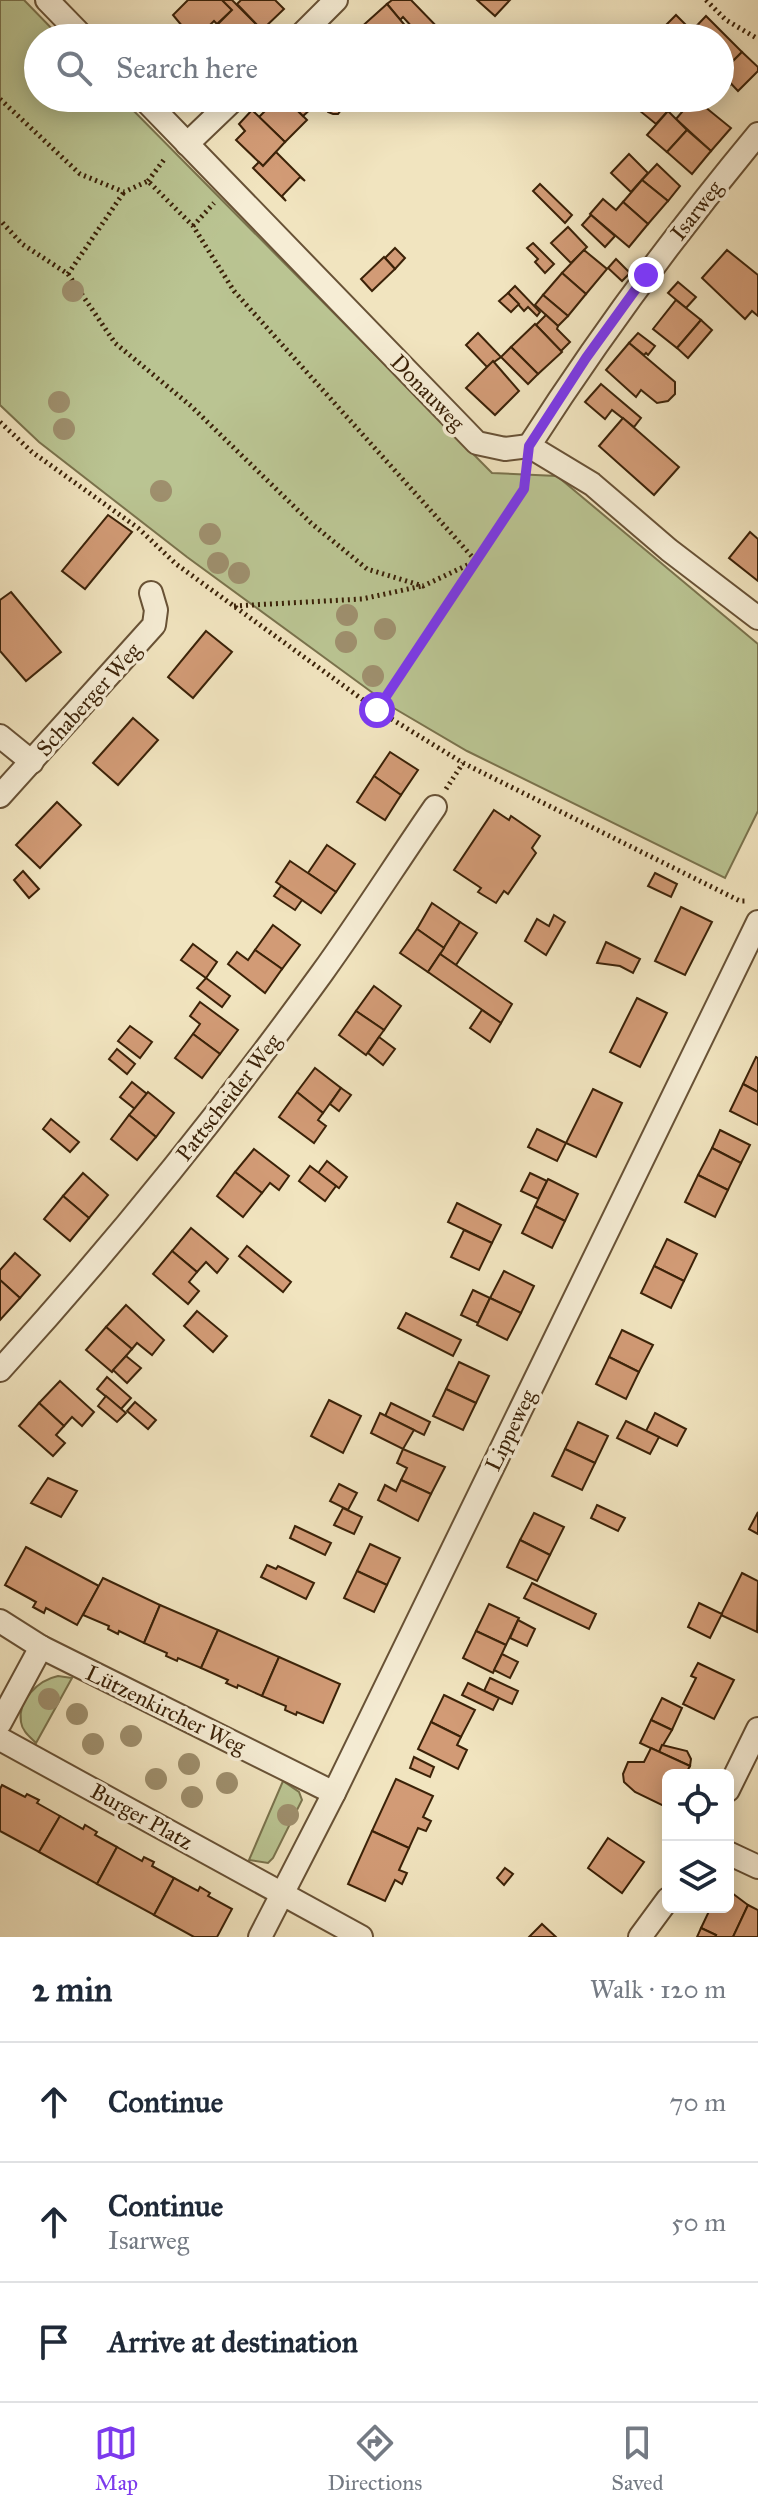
<!DOCTYPE html>
<html lang="en">
<head>
<meta charset="utf-8">
<style>
  :root { --surface:#fff; --page:#f6f6f7; --text:#1f2937; --muted:#747a83; --line:#e0e1e3; --accent:#7c3aed }
  body { margin:0; font-family:"IM FELL Great Primer",serif; background:var(--page); color:var(--text) }
  .controls { position:absolute; right:24px; bottom:24px; display:grid; overflow:hidden; border-radius:12px; box-shadow:0 4px 20px #0003 }
  .controls button { width:72px; height:72px; display:grid; place-items:center; padding:0; border:0; border-bottom:2px solid var(--line); background:var(--surface); color:var(--text); font:40px sans-serif }
  .stop { position:absolute; width:24px; height:24px; margin:-18px; border:6px solid #7c3aed; border-radius:50%; background:#fff }
  .stop.end { background:#7c3aed; border-color:#fff; box-shadow:0 2px 8px #0008 }
  .list { margin:0; padding:0; list-style:none }
  h2 { display:flex; justify-content:space-between; align-items:center; height:104px; margin:0; padding:0 32px; font-size:34px }
  h2 small { font-size:26px; font-weight:400; color:var(--muted) }
  .list li { display:grid; grid-template-columns:52px 1fr auto; gap:24px; align-items:center; box-sizing:border-box; height:120px; padding:0 32px; border-top:2px solid var(--line) }
  .list b { display:block; font-size:30px; white-space:nowrap }
  .list p { margin:0; font-size:26px; white-space:nowrap; color:var(--muted) }
  .list em { font-size:26px; font-style:normal; color:var(--muted) }
  .icon { flex:none; width:44px; height:44px; fill:none; stroke:currentColor; stroke-width:2; stroke-linecap:round; stroke-linejoin:round }
  .map { position:relative; flex:none; width:758px; height:1937px; overflow:hidden }
  .search { position:absolute; background:var(--surface); box-shadow:0 4px 20px #0003; left:24px; right:24px; top:24px; height:88px; display:flex; align-items:center; gap:20px; box-sizing:border-box; padding:0 28px; border-radius:44px; color:var(--muted); font-size:30px }
  .sheet { height:464px; background:var(--surface) }
  nav { display:flex; justify-content:space-around; align-items:center; box-sizing:border-box; height:112px; border-top:2px solid var(--line); background:var(--surface); font-size:22px; color:var(--muted) }
  nav a { display:grid; justify-items:center; gap:4px }
  nav .on { color:var(--accent) }
  .map>svg:first-child { display:block }
</style>
</head>
<body>
<div class="map">
<svg width="758" height="1937" viewBox="0 0 758 1937">
  <rect width="100%" height="100%" fill="#f1e4bf"/>
  <filter id="stains"><feTurbulence type="fractalNoise" baseFrequency=".0025" numOctaves="4"/><feColorMatrix values="0 0 0 0 .2 0 0 0 0 .09 0 0 0 0 .02 0 0 0 .5 -.17"/></filter>
  <radialGradient id="worn" r=".72"><stop offset=".6" stop-color="#630" stop-opacity="0"/><stop offset="1" stop-color="#630" stop-opacity=".3"/></radialGradient>
  <g fill="#bac492" stroke="#7a734d" stroke-width="2">
    <path d="M0,0H24L61,38H38V98H121L492,473L557,476L758,644V811L725,878L467,751L392,707L187,557L39,442L0,405Z"/>
    <path d="M58,1676L72,1678L36,1743C30,1737 22,1731 21,1722C17,1700 39,1680 58,1676Z"/>
    <path d="M283,1781L299,1792L302,1800L273,1858L268,1863L249,1860Z"/>
  </g>
  <g fill="#d29b76" stroke="#3b2208" stroke-width="2">
    <path d="M188,0H222L232,10L217,24L214,21L197,38H192L173,15Z"/>
    <path d="M222,0H232L262,30L254,38H227L216,26L232,10Z"/>
    <path d="M241,0H275L284,9L262,30L237,4Z"/>
    <path d="M392,0H411L445,35L442,38H422L403,17L400,20L387,4Z"/>
    <path d="M477,0H510L495,16Z"/>
    <path d="M387,4L408,29L398,38H366L358,30Z"/>
    <path d="M676,15L687,26L675,38L664,27Z"/>
    <path d="M706,16L742,52L721,73L720,38H685Z"/>
    <path d="M159,26L162,29L165,26L176,38H147L144,35Z"/>
    <path d="M742,52L758,67V71L738,91L721,73Z"/>
    <path d="M720,72L731,84L722,93L720,91Z"/>
    <path d="M278,98H285L307,120L285,142L259,117Z"/>
    <path d="M285,98H305L313,107L303,116Z"/>
    <path d="M322,98H362L363,99L354,104L347,102L338,114H333L328,112L320,99Z"/>
    <path d="M652,98H655L668,111L656,124L640,111Z"/>
    <path d="M661,98H668L675,106L669,112L658,101Z"/>
    <path d="M694,98L731,128L711,151L676,119Z"/>
    <path d="M252,110L285,142L263,166L236,140L245,131L239,124Z"/>
    <path d="M668,111L687,130L667,152L647,135Z"/>
    <path d="M687,130L711,151L692,174L667,152Z"/>
    <path d="M276,152L305,181L300,177L282,196L286,201L253,168L259,162L263,166Z"/>
    <path d="M629,154L648,173L631,192L611,173Z"/>
    <path d="M657,164L680,186L668,201L642,180Z"/>
    <path d="M642,180L668,201L648,224L623,202Z"/>
    <path d="M540,184L572,215L565,223L533,191Z"/>
    <path d="M603,199L616,210L623,202L648,224L629,247L590,214Z"/>
    <path d="M591,215L615,236L605,247L582,225Z"/>
    <path d="M568,227L587,247L571,263L551,243Z"/>
    <path d="M533,243L554,264L545,273L535,262L538,259L527,248Z"/>
    <path d="M395,248L405,258L395,269L385,258Z"/>
    <path d="M584,250L607,269L586,294L562,273Z"/>
    <path d="M727,250L758,275V316L752,311L745,319L702,278Z"/>
    <path d="M384,257L395,269L372,291L361,279Z"/>
    <path d="M616,259L630,273L622,281L608,268Z"/>
    <path d="M562,273L586,294L568,316L543,295Z"/>
    <path d="M678,282L696,297L686,308L668,293Z"/>
    <path d="M515,286L540,312L537,316L528,307L524,311L508,293Z"/>
    <path d="M508,293L519,304L511,312L499,301Z"/>
    <path d="M543,295L568,316L558,326L535,305Z"/>
    <path d="M676,300L701,320L677,348L653,329Z"/>
    <path d="M546,315L558,326L557,329L570,342L561,351L536,325Z"/>
    <path d="M701,320L712,330L688,358L677,348Z"/>
    <path d="M535,324L562,352L538,374L511,347Z"/>
    <path d="M478,333L501,357L487,367L466,345Z"/>
    <path d="M638,333L655,346L648,355L646,353L644,355L629,343Z"/>
    <path d="M629,343L675,382V394L668,401L657,403L641,390L636,397L606,370Z"/>
    <path d="M511,347L538,374L528,384L501,357Z"/>
    <path d="M493,361L519,391L495,415L466,388Z"/>
    <path d="M601,384L641,418L634,427L612,410L605,419L585,402Z"/>
    <path d="M623,418L679,467L654,495L599,446Z"/>
    <path d="M108,515L132,532L85,589L62,571Z"/>
    <path d="M750,532L758,539V581L729,558Z"/>
    <path d="M11,592L61,652L26,681L0,651V600Z"/>
    <path d="M206,631L232,652L193,698L168,677Z"/>
    <path d="M133,718L158,740L118,785L93,763Z"/>
    <path d="M390,752L418,770L401,795L374,776Z"/>
    <path d="M374,776L401,795L385,820L357,802Z"/>
    <path d="M57,802L81,825L40,868L16,845Z"/>
    <path d="M494,810L509,820L511,816L540,836L532,848L536,853L508,894L504,891L496,903L478,892L481,888L454,870Z"/>
    <path d="M327,845L355,864L336,892L308,873Z"/>
    <path d="M290,861L336,892L321,913L276,882Z"/>
    <path d="M23,871L39,889L29,898L14,880Z"/>
    <path d="M655,873L677,884L671,897L648,886Z"/>
    <path d="M281,886L302,900L295,910L274,896Z"/>
    <path d="M432,903L460,922L444,948L417,929Z"/>
    <path d="M681,907L712,922L685,975L655,961Z"/>
    <path d="M554,915L565,922L546,955L525,941L537,919L549,926Z"/>
    <path d="M460,922L477,933L456,965L440,954Z"/>
    <path d="M273,925L300,945L282,969L255,950Z"/>
    <path d="M417,929L444,948L428,972L400,953Z"/>
    <path d="M606,942L640,959L633,973L620,966L597,963Z"/>
    <path d="M193,944L217,962L206,978L181,960Z"/>
    <path d="M255,950L282,969L265,993L228,964L237,952L248,960Z"/>
    <path d="M440,954L512,1004L501,1023L428,972Z"/>
    <path d="M206,978L230,996L222,1007L197,988Z"/>
    <path d="M374,986L401,1006L384,1030L356,1011Z"/>
    <path d="M637,998L667,1013L640,1067L610,1052Z"/>
    <path d="M200,1002L238,1030L220,1054L193,1034L200,1024L190,1016Z"/>
    <path d="M482,1010L501,1023L490,1042L470,1028Z"/>
    <path d="M356,1011L384,1030L366,1055L339,1035Z"/>
    <path d="M130,1026L152,1042L140,1058L118,1041Z"/>
    <path d="M193,1034L220,1054L202,1078L175,1058Z"/>
    <path d="M379,1037L395,1049L383,1065L368,1053Z"/>
    <path d="M117,1049L135,1064L127,1074L109,1059Z"/>
    <path d="M756,1057L758,1058V1092L743,1084Z"/>
    <path d="M315,1068L341,1088L323,1113L297,1092Z"/>
    <path d="M132,1082L147,1094L135,1109L120,1097Z"/>
    <path d="M743,1084L758,1092V1125L730,1111Z"/>
    <path d="M341,1088L351,1095L339,1111L330,1104Z"/>
    <path d="M593,1089L622,1103L596,1157L566,1143Z"/>
    <path d="M148,1092L174,1113L156,1137L129,1115Z"/>
    <path d="M297,1092L323,1113L318,1120L326,1126L314,1143L279,1117Z"/>
    <path d="M129,1115L156,1137L137,1160L111,1139Z"/>
    <path d="M51,1119L79,1142L70,1152L43,1129Z"/>
    <path d="M537,1129L566,1143L557,1161L528,1147Z"/>
    <path d="M720,1130L750,1145L741,1163L712,1148Z"/>
    <path d="M712,1148L741,1163L728,1190L698,1175Z"/>
    <path d="M254,1149L289,1176L279,1190L270,1183L262,1193L235,1172Z"/>
    <path d="M327,1161L347,1177L339,1188L318,1173Z"/>
    <path d="M310,1166L336,1186L325,1201L299,1181Z"/>
    <path d="M235,1172L262,1193L243,1217L217,1196Z"/>
    <path d="M83,1173L108,1195L89,1218L63,1196Z"/>
    <path d="M530,1173L547,1181L538,1199L521,1191Z"/>
    <path d="M698,1175L728,1190L715,1217L685,1202Z"/>
    <path d="M548,1179L578,1194L565,1221L535,1206Z"/>
    <path d="M63,1196L89,1218L70,1241L44,1219Z"/>
    <path d="M457,1203L501,1225L492,1243L448,1222Z"/>
    <path d="M535,1206L565,1221L552,1248L522,1233Z"/>
    <path d="M191,1228L228,1259L217,1273L206,1262L197,1272L172,1251Z"/>
    <path d="M464,1230L492,1243L479,1270L451,1257Z"/>
    <path d="M667,1239L697,1254L684,1281L654,1266Z"/>
    <path d="M247,1246L291,1282L283,1292L239,1256Z"/>
    <path d="M172,1251L197,1272L189,1282L199,1291L188,1304L153,1274Z"/>
    <path d="M15,1253L40,1275L20,1298L0,1280V1270Z"/>
    <path d="M654,1266L684,1281L671,1308L641,1293Z"/>
    <path d="M504,1271L534,1286L521,1313L490,1298Z"/>
    <path d="M0,1280L20,1298L0,1320Z"/>
    <path d="M473,1290L490,1298L478,1323L461,1315Z"/>
    <path d="M490,1298L521,1313L507,1340L477,1325Z"/>
    <path d="M126,1305L164,1340L152,1355L137,1343L132,1349L106,1327Z"/>
    <path d="M197,1311L227,1336L213,1352L184,1326Z"/>
    <path d="M406,1313L461,1340L453,1356L398,1328Z"/>
    <path d="M106,1327L132,1349L112,1372L86,1350Z"/>
    <path d="M622,1330L653,1345L639,1372L609,1357Z"/>
    <path d="M126,1356L141,1368L127,1383L113,1370Z"/>
    <path d="M609,1357L639,1372L626,1399L596,1384Z"/>
    <path d="M459,1362L489,1376L476,1403L446,1389Z"/>
    <path d="M107,1377L131,1398L121,1409L97,1389Z"/>
    <path d="M60,1381L94,1412L82,1426L72,1417L64,1426L39,1403Z"/>
    <path d="M446,1389L476,1403L463,1430L433,1416Z"/>
    <path d="M106,1396L126,1413L117,1422L98,1406Z"/>
    <path d="M329,1400L361,1416L343,1453L311,1436Z"/>
    <path d="M135,1402L156,1420L148,1429L127,1411Z"/>
    <path d="M39,1403L64,1426L56,1435L65,1443L53,1456L19,1426Z"/>
    <path d="M391,1403L430,1422L424,1435L385,1416Z"/>
    <path d="M380,1413L414,1430L403,1449L371,1433Z"/>
    <path d="M655,1413L686,1429L677,1446L646,1431Z"/>
    <path d="M626,1421L659,1437L650,1454L617,1438Z"/>
    <path d="M578,1422L608,1436L595,1463L565,1449Z"/>
    <path d="M403,1449L445,1467L431,1494L401,1480L407,1468L397,1463Z"/>
    <path d="M565,1449L595,1463L582,1490L552,1476Z"/>
    <path d="M48,1478L77,1491L61,1517L31,1503Z"/>
    <path d="M401,1480L431,1494L418,1521L378,1500L385,1485L396,1491Z"/>
    <path d="M339,1484L357,1493L348,1510L330,1501Z"/>
    <path d="M597,1505L625,1518L618,1531L591,1518Z"/>
    <path d="M343,1508L362,1517L354,1534L334,1525Z"/>
    <path d="M758,1512V1534L749,1529Z"/>
    <path d="M534,1513L564,1527L550,1555L520,1540Z"/>
    <path d="M295,1526L331,1543L325,1555L290,1538Z"/>
    <path d="M520,1540L550,1555L537,1581L507,1567Z"/>
    <path d="M370,1544L400,1558L387,1585L357,1571Z"/>
    <path d="M26,1547L99,1586L77,1625L46,1608L44,1613L33,1607L36,1602L5,1585Z"/>
    <path d="M267,1565L276,1569L278,1566L314,1583L306,1599L261,1577Z"/>
    <path d="M357,1571L387,1585L374,1612L344,1598Z"/>
    <path d="M742,1573L758,1581L757,1632L721,1615Z"/>
    <path d="M103,1578L160,1605L144,1643L119,1631L118,1634L108,1629L109,1626L83,1615Z"/>
    <path d="M532,1583L596,1614L589,1629L524,1598Z"/>
    <path d="M699,1603L722,1614L710,1638L688,1627Z"/>
    <path d="M489,1604L519,1618L506,1645L476,1631Z"/>
    <path d="M160,1605L218,1630L201,1668L178,1658L177,1661L166,1656L167,1653L144,1643Z"/>
    <path d="M518,1620L535,1629L527,1646L510,1638Z"/>
    <path d="M218,1630L279,1657L262,1696L238,1685L237,1688L226,1683L228,1680L201,1668Z"/>
    <path d="M476,1631L506,1645L493,1673L463,1658Z"/>
    <path d="M502,1654L518,1662L510,1678L494,1670Z"/>
    <path d="M279,1657L340,1684L323,1723L297,1712L296,1715L285,1710L286,1706L262,1696Z"/>
    <path d="M698,1663L734,1680L714,1719L683,1704L696,1678L691,1676Z"/>
    <path d="M490,1678L518,1691L512,1704L484,1691Z"/>
    <path d="M468,1683L499,1698L493,1710L462,1695Z"/>
    <path d="M444,1695L475,1710L461,1737L431,1722Z"/>
    <path d="M662,1698L682,1708L672,1730L651,1720Z"/>
    <path d="M651,1720L672,1730L659,1752L640,1743Z"/>
    <path d="M431,1722L461,1737L457,1745L467,1750L458,1769L418,1749Z"/>
    <path d="M662,1745L687,1751L691,1759L690,1766L659,1752Z"/>
    <path d="M651,1748L690,1766L685,1775H668V1808L635,1792L624,1782L623,1774L628,1762H644Z"/>
    <path d="M414,1757L434,1767L430,1777L410,1768Z"/>
    <path d="M396,1779L433,1796L423,1817L431,1821L426,1831L418,1828L409,1848L372,1831Z"/>
    <path d="M2,1785L25,1797L27,1794L39,1800L37,1803L60,1816L39,1852L0,1831V1789Z"/>
    <path d="M60,1816L83,1829L85,1825L97,1832L95,1835L117,1847L97,1884L39,1852Z"/>
    <path d="M372,1831L409,1848L399,1870L407,1873L402,1884L395,1880L385,1901L348,1884Z"/>
    <path d="M608,1838L644,1862L622,1893L588,1868Z"/>
    <path d="M117,1847L142,1861L144,1857L154,1862L152,1866L174,1878L154,1915L97,1884Z"/>
    <path d="M505,1868L513,1874L504,1885L497,1878Z"/>
    <path d="M174,1878L198,1891L200,1887L210,1893L208,1896L232,1909L217,1937H194L154,1915Z"/>
    <path d="M732,1893L748,1905L733,1937H715L716,1935L701,1928L711,1907H728V1895Z"/>
    <path d="M748,1905L758,1910V1937H733Z"/>
    <path d="M542,1924L556,1937H529Z"/>
    <path d="M701,1928L716,1935L715,1937H697Z"/>
  </g>
  <g fill="none" stroke-linecap="round" stroke-linejoin="round">
    <defs>
      <g id="street">
        <path d="M47,0L84,38"/>
        <path d="M298,38L336,0"/>
        <path d="M143,98L477,443L505,449L529,446L592,484L669,550L758,618"/>
        <path d="M187,144L235,98"/>
        <path d="M529,446C599,337 675,234 758,134"/>
        <path d="M0,736L32,762"/>
        <path d="M0,796L154,625L156,610L151,593"/>
        <path d="M0,1370C115,1244 222,1111 322,973C361,919 397,862 435,807"/>
        <path d="M0,1621L41,1647L334,1793"/>
        <path d="M0,1723L41,1647"/>
        <path d="M0,1739L361,1937"/>
        <path d="M728,1790L758,1729"/>
        <path d="M728,1853L758,1867"/>
        <path d="M260,1937L334,1793L758,922"/>
        <path d="M640,1937L668,1899"/>
      </g>
    </defs>
    <use href="#street" stroke="#685236" stroke-width="26"/>
    <g stroke="#3b2208" stroke-width="5" stroke-dasharray="2 4" stroke-linecap="butt">
      <path d="M706,0L726,20L758,39"/>
      <path d="M0,99L80,174L124,192L148,181L193,226L234,291L476,561L423,586L367,569L311,523L191,406L115,343L68,274L22,244L0,220"/>
      <path d="M148,181L166,157"/>
      <path d="M193,226L214,203"/>
      <path d="M68,274L124,192"/>
      <path d="M0,422L32,452L138,528L176,564L377,710L463,763L740,901H745"/>
      <path d="M234,606L362,599L422,586"/>
      <path d="M377,710L524,489L526,471"/>
      <path d="M446,789L463,763"/>
    </g>
    <use href="#street" stroke="#f6edd5" stroke-width="22"/>
  </g>
  <g fill="#9e8f6d">
    <circle cx="73" cy="291" r="11"/>
    <circle cx="59" cy="402" r="11"/>
    <circle cx="64" cy="429" r="11"/>
    <circle cx="161" cy="491" r="11"/>
    <circle cx="210" cy="534" r="11"/>
    <circle cx="218" cy="563" r="11"/>
    <circle cx="239" cy="573" r="11"/>
    <circle cx="347" cy="615" r="11"/>
    <circle cx="385" cy="629" r="11"/>
    <circle cx="346" cy="642" r="11"/>
    <circle cx="373" cy="676" r="11"/>
    <circle cx="49" cy="1699" r="11"/>
    <circle cx="77" cy="1714" r="11"/>
    <circle cx="131" cy="1736" r="11"/>
    <circle cx="93" cy="1744" r="11"/>
    <circle cx="189" cy="1764" r="11"/>
    <circle cx="156" cy="1779" r="11"/>
    <circle cx="227" cy="1783" r="11"/>
    <circle cx="192" cy="1797" r="11"/>
    <circle cx="288" cy="1815" r="11"/>
  </g>
  <g fill="none" stroke-linecap="round" stroke-linejoin="round">
    <path stroke="#7c3aed" stroke-width="10" d="M377,710L524,489L529,446L586,358L646,275"/>
  </g>
  <g text-anchor="middle" stroke-width="7" stroke-linejoin="round" paint-order="stroke">
    <g font-size="22" fill="#3b2208" stroke="#f6edd5">
      <text transform="translate(696 210) rotate(-52)" y="8">Isarweg</text>
      <text transform="translate(428 392) rotate(46)" y="8">Donauweg</text>
      <text transform="translate(88 699) rotate(-48)" y="8">Schaberger Weg</text>
      <text transform="translate(228 1097) rotate(-52)" y="8">Pattscheider Weg</text>
      <text transform="translate(510 1430) rotate(-64)" y="8">Lippeweg</text>
      <text transform="translate(166 1709) rotate(26)" y="8">Lützenkircher Weg</text>
      <text transform="translate(142 1816) rotate(29)" y="8">Burger Platz</text>
    </g>
  </g>
  <rect width="100%" height="100%" filter="url(#stains)"/>
  <rect width="100%" height="100%" fill="url(#worn)"/>
</svg>
<div class="controls">
<button><svg class="icon" aria-label="locate" viewBox="0 0 24 24"><circle cx="12" cy="12" r="6"/><path d="M12 2v4M12 18v4M2 12h4M18 12h4"/></svg></button>
<button><svg class="icon" aria-label="layers" viewBox="0 0 24 24"><path d="M12 4l9 5-9 5-9-5zM3 14l9 5 9-5"/></svg></button>
</div>
<div class="stop" style="left:377px;top:710px"></div>
<div class="stop end" style="left:646px;top:275px"></div>
<div class="search"><svg class="icon" aria-label="search" viewBox="0 0 24 24"><circle cx="10" cy="10" r="6"/><path d="M15 15l6 6"/></svg>Search here</div>
</div>
<section class="sheet">
<h2>2 min<small>Walk · 120 m</small></h2>
<ul class="list">
<li><svg class="icon" aria-label="ahead" viewBox="0 0 24 24"><path d="M12 20V5M6 11l6-6 6 6"/></svg><div><b>Continue</b></div><em>70 m</em></li>
<li><svg class="icon" aria-label="ahead" viewBox="0 0 24 24"><path d="M12 20V5M6 11l6-6 6 6"/></svg><div><b>Continue</b><p>Isarweg</p></div><em>50 m</em></li>
<li><svg class="icon" aria-label="arrive" viewBox="0 0 24 24"><path d="M6 21V4h12l-3 4 3 4H6"/></svg><div><b>Arrive at destination</b></div></li>
</ul>
</section>
<nav>
<a class="on"><svg class="icon" aria-label="map" viewBox="0 0 24 24"><path d="M3 6l6-2 6 2 6-2v14l-6 2-6-2-6 2zM9 4v14M15 6v14"/></svg>Map</a>
<a><svg class="icon" aria-label="directions" viewBox="0 0 24 24"><path d="M12 3l9 9-9 9-9-9zM9 14v-3h6M13 9l2 2-2 2"/></svg>Directions</a>
<a><svg class="icon" aria-label="saved" viewBox="0 0 24 24"><path d="M7 4h10v16l-5-4-5 4z"/></svg>Saved</a>
</nav>
</body>
</html>
